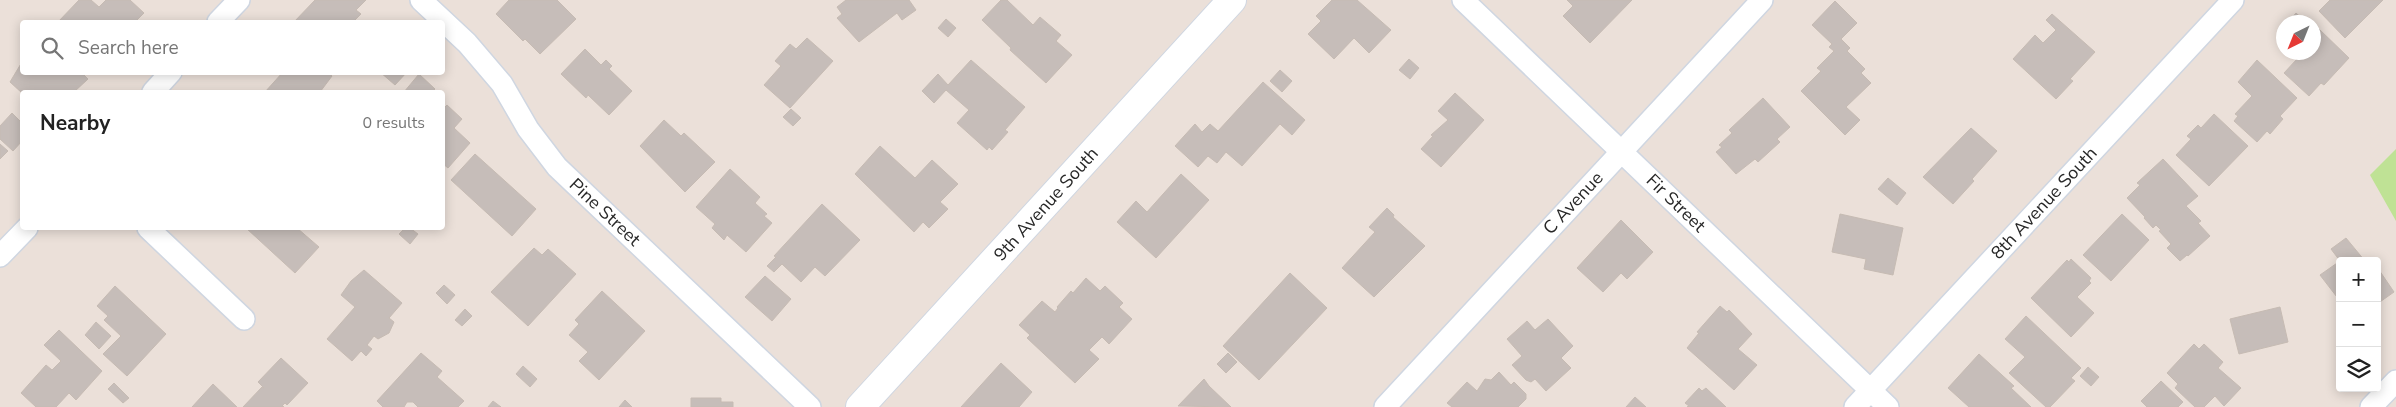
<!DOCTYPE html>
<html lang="en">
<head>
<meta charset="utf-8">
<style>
  :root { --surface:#fff; --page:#f2f2f2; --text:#222; --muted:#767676; --line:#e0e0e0 }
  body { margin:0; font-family:"Nunito Sans",sans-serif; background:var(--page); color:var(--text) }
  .controls { position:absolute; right:15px; bottom:15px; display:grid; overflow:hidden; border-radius:5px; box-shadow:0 2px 12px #0003 }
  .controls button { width:45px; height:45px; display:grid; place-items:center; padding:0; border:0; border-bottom:1px solid var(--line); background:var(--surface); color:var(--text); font:25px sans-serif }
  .compass { position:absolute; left:2276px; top:15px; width:45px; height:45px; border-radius:50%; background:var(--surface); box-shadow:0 2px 12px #0003; rotate:223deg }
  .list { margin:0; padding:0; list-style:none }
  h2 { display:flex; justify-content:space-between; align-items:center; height:65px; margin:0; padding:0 20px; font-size:21px }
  h2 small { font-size:16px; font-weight:400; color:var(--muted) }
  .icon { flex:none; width:28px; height:28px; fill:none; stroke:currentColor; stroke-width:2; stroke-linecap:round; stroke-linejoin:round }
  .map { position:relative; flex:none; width:2396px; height:407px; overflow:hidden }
  .search { position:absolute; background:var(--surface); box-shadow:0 2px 12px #0003; left:20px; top:20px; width:425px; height:55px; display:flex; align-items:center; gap:12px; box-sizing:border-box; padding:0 18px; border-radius:5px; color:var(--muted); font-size:19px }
  .panel { position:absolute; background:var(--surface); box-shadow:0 2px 12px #0003; left:20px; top:90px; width:425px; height:140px; border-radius:5px }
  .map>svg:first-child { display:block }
</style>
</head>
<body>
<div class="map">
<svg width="2396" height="407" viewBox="0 0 2396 407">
  <rect width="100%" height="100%" fill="#ebe0d9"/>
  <path fill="#bfe295" d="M2396,149V221L2370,175Z"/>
  <g fill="#c6bdb9" stroke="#c6bbb3">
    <path d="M79,0H91L99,7L106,0H130L144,13L135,22H58Z"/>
    <path d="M315,0H366L356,10L361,14L353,22H294Z"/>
    <path d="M509,0H557L576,19L540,54L525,39L523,41L496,14Z"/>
    <path d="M846,0H909L916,10L902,20L897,13L859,42L837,18L842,14L837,7Z"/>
    <path d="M1001,0H1007L1033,25L1040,17L1061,35L1056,41L1072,55L1046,83L1010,50L1011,48L982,20Z"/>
    <path d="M1332,0H1357L1391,30L1369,53L1354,38L1334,59L1308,34L1321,21L1316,16Z"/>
    <path d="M1567,0H1632L1590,43L1563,16L1573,6Z"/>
    <path d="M2330,0H2383L2345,38L2319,11Z"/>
    <path d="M1835,1L1857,23L1841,39L1850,48L1847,51L1865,69L1861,73L1871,83L1846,107L1860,120L1845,135L1801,91L1821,71L1817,68L1834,51L1829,47L1832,44L1812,25Z"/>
    <path d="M2296,13L2306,22H2288Z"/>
    <path d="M2052,14L2095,52L2070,79L2073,81L2056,99L2013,59L2035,35L2043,43L2056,30L2046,20Z"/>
    <path d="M946,19L956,28L948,37L938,28Z"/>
    <path d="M2314,29L2316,32L2319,29L2349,58L2324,85L2321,83L2309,96L2284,73L2297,59L2294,56L2298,52H2314Z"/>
    <path d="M807,38L833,61L790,108L764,85L781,66L775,61L790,44L796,49Z"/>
    <path d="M585,49L601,65L606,60L612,66L609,69L632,91L609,115L588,95L586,98L561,74Z"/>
    <path d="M1409,59L1419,68L1410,79L1399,70Z"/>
    <path d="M971,60L1025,107L1005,130L1008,132L992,150L989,147L987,150L957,123L969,110L946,90L934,103L922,91L938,74L948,85Z"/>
    <path d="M2257,60L2297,98L2280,116L2283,119L2270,134L2267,131L2257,142L2234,121L2238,116L2235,114L2252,96L2238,82Z"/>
    <path d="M22,62V72H81L88,79L74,92L22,93L10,82Z"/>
    <path d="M1280,70L1292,81L1282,92L1270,81Z"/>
    <path d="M283,72H327L332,76L320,92H265Z"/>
    <path d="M380,72H407L395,85Z"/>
    <path d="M419,74L435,89L432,92H404Z"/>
    <path d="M1263,82L1305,120L1292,135L1280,124L1242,166L1226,152L1217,163L1208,156L1198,167L1175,146L1195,124L1202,132L1210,124L1218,131Z"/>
    <path d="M1455,93L1484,120L1441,167L1421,149L1433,136L1431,135L1448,120L1438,111Z"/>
    <path d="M1763,98L1790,127L1777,139L1780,142L1758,162L1755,159L1736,174L1716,152L1722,147L1719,145L1732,133L1729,130Z"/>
    <path d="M447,105L462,119L454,128L470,143L448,168L442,163V110Z"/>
    <path d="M791,109L801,118L793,126L783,117Z"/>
    <path d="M12,113L22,123V141L13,151L0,139V126Z"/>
    <path d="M2214,114L2248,146L2209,186L2176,155L2191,139L2187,136L2198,125L2201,128Z"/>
    <path d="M664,120L681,136L684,133L715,162L685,192L640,146Z"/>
    <path d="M1971,128L1997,151L1972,179L1974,181L1953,204L1923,177Z"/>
    <path d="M0,144L8,151L0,159Z"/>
    <path d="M880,146L915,178L932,160L958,184L940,202L948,209L929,228L923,222L914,232L855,174Z"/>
    <path d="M475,154L536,209L512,236L451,180Z"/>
    <path d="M2163,159L2198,196L2186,206L2201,221L2198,223L2210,236L2188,256L2187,255L2180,261L2167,248L2171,244L2159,231L2161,230L2156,225L2153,228L2144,218L2145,217L2127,198L2140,185L2137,183Z"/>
    <path d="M730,169L760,197L755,203L767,214L764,216L772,223L746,252L727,235L724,240L712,228L715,224L696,207Z"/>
    <path d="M1181,174L1209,200L1156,258L1117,222L1136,201L1147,212Z"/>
    <path d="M1888,178L1906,193L1897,205L1878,189Z"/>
    <path d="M822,204L860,240L825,276L815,267L801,282L782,264L774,272L767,266L776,257L774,256Z"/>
    <path d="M1387,208L1394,215L1393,217L1425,246L1374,297L1342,268L1375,232L1369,227Z"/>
    <path d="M1840,214L1903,228L1893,275L1864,269L1866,259L1832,252Z"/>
    <path d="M2122,214L2149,240L2111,281L2083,255Z"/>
    <path d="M1621,220L1653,252L1627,279L1621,273L1603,292L1577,268Z"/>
    <path d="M246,228H297L319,247L295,273Z"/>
    <path d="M405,228H410L418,234L410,244L399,234Z"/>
    <path d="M2346,238L2365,261H2340V301L2320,275L2340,261L2331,249Z"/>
    <path d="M534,248L542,255L548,249L576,274L528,326L491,292Z"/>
    <path d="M2071,259L2091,278L2089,281L2091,283L2077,297L2094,313L2071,337L2031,298L2067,260L2069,262Z"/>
    <path d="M2377,267L2394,292L2377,304Z"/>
    <path d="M364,270L402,303L389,318L394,322L389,333L378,339L374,336L367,345L372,349L366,356L361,351L352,361L327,339L355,307L341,295L351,281Z"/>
    <path d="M1290,273L1327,308L1259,380L1223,346Z"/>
    <path d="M765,276L791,299L772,321L745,297Z"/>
    <path d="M1086,278L1100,291L1105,286L1123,303L1119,307L1132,319L1109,344L1102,337L1089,350L1099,359L1075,383L1027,338L1030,335L1019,325L1042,301L1055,312L1058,308L1057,307L1071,291L1073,293Z"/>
    <path d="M444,285L455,295L447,304L436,293Z"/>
    <path d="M115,286L166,334L127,376L103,354L121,336L104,320L108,316L97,306Z"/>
    <path d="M602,291L645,331L599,380L579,361L588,352L569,335L579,324L575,320Z"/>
    <path d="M1720,306L1727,312L1729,310L1752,334L1738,349L1757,365L1734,390L1687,348L1699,333L1697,332Z"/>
    <path d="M2280,307L2288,342L2239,354L2230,319Z"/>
    <path d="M465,309L472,316L462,326L455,320Z"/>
    <path d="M2026,316L2081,368L2071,378L2075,381L2050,407H2046L2009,373L2025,357L2005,339Z"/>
    <path d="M1548,319L1573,346L1561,358L1571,368L1546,391L1535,379L1531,382L1526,380L1512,365L1522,356L1507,339L1527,321L1535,330Z"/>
    <path d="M96,322L111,336L99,349L85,335Z"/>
    <path d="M59,330L102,371L76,400L69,393L56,407H36L21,393L46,365L52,370L61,361L44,345Z"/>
    <path d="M2194,344L2199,349L2204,344L2223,362L2218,368L2241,388L2224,406L2215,396L2204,407H2195L2175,388L2178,384L2167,373Z"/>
    <path d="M421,353L442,371L437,377L464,401L458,407H418L413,402H407L404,407H383L377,401Z"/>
    <path d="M1228,353L1237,362L1226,373L1217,364Z"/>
    <path d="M1979,354L2014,386L2011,388L2031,407H1969L1948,388Z"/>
    <path d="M281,358L308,383L287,405L285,403L282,406L284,407H243L262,387L264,388L258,382Z"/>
    <path d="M1001,363L1032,392L1019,407H961Z"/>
    <path d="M523,366L537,379L530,387L516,374Z"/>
    <path d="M2088,367L2099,377L2091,386L2080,376Z"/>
    <path d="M1499,372L1511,385L1514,382L1526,394V399L1518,407H1452L1447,403L1467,382L1477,391L1485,379L1491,380Z"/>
    <path d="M1204,379L1209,386L1231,407L1178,406Z"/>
    <path d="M2161,381L2183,402L2178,407H2147L2141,401Z"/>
    <path d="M114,383L129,398L123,403L108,389Z"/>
    <path d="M213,384L237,407H192Z"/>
    <path d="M1699,388L1702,391L1706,388L1726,407H1687L1689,406L1685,403Z"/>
    <path d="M1635,397L1646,407H1626Z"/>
    <path d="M691,398H721V402H733V407H691Z"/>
    <path d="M625,400L632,407H619Z"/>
    <path d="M493,401L501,407H488Z"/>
  </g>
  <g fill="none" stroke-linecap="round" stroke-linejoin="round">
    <defs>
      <g id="street">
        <path d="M421,0L467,43L502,84L528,129L557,167L810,407"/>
        <path d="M1463,0L1888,407"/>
        <path d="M218,22L239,0"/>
        <path d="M153,92L171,72"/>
        <path d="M148,228L244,319"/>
        <path d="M0,256L27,228"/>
        <path d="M1385,407L1762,0"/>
        <path d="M1855,407L2233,0"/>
        <path d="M2371,407L2396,381"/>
      </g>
      <path id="secondary" d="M860,407L1232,0"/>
    </defs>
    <use href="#street" stroke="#cfd6e1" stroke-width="24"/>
    <use href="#secondary" stroke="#cfd6e1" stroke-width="30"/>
    <use href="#street" stroke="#fff" stroke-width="21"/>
    <use href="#secondary" stroke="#fff" stroke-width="28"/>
  </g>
  <g text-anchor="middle" stroke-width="4" stroke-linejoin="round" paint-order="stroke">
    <g font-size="18" fill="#282828" stroke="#fff">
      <text transform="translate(1573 203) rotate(-47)" y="6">C Avenue</text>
      <text transform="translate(1676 203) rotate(44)" y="6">Fir Street</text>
      <text transform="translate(2044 203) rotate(-47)" y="6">8th Avenue South</text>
      <text transform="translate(1046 204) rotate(-48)" y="6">9th Avenue South</text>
      <text transform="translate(605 212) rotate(43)" y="6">Pine Street</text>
    </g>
  </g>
</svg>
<div class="controls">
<button>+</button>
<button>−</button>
<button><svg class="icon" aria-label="layers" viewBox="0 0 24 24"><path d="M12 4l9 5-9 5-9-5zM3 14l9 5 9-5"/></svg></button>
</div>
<svg class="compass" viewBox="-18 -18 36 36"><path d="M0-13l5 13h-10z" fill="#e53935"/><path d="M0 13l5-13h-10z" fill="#767676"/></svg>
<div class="search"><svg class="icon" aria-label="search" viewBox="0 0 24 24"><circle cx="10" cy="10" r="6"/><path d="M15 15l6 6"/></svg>Search here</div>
<section class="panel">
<h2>Nearby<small>0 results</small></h2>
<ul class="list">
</ul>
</section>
</div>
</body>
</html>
